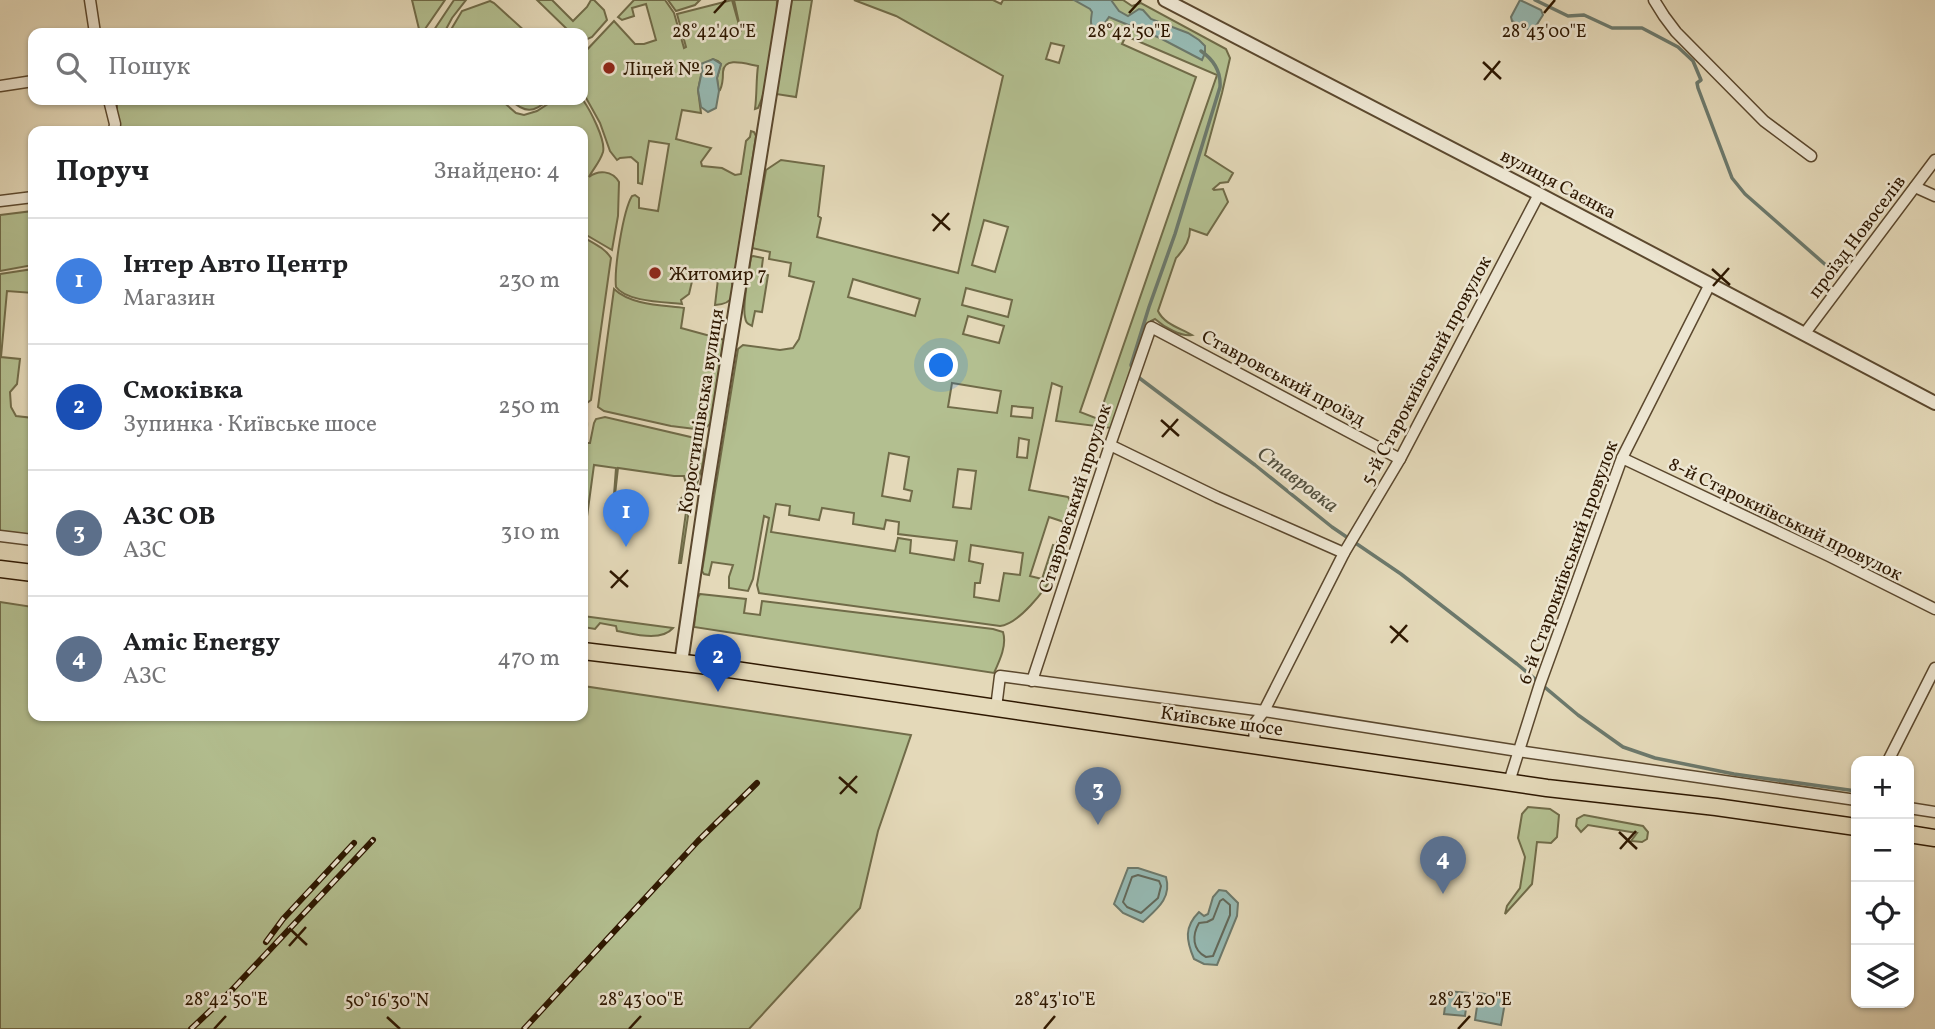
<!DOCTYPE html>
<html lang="uk">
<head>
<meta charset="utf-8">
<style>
  :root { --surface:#fff; --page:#f2f2f2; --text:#202124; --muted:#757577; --line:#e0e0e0; --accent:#d93025 }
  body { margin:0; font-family:Vollkorn,serif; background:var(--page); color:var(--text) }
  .controls { position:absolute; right:21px; bottom:21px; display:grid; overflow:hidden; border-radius:14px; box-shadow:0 2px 5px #0004 }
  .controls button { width:63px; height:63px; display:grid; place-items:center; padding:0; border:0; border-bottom:2px solid var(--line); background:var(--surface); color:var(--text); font:35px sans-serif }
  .you { position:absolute; left:942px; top:366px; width:24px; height:24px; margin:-18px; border:5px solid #fff; border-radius:50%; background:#1a73e8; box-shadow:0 0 0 10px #1a73e833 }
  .badge { display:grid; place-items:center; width:46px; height:46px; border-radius:50%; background:var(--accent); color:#fff; font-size:23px; font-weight:700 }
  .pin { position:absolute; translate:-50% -58px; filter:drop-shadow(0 2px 4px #0008) }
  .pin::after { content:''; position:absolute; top:37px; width:24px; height:21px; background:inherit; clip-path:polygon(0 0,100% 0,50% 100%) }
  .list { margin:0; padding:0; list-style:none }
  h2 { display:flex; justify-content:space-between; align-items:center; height:91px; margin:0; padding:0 28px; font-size:30px }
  h2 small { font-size:23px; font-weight:400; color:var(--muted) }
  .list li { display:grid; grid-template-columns:46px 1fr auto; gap:21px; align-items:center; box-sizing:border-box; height:126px; padding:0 28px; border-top:2px solid var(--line) }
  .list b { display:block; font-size:26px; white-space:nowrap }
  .list p { margin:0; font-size:23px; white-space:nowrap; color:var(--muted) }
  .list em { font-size:23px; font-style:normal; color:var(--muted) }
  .icon { flex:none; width:38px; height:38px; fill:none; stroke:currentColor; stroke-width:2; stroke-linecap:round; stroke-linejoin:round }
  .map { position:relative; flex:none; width:1935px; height:1029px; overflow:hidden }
  .search { position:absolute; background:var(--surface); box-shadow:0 2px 5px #0004; left:28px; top:28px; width:560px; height:77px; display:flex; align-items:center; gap:18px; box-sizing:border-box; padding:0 24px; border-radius:14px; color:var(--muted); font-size:26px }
  .panel { position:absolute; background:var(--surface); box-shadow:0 2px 5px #0004; left:28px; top:126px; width:560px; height:595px; border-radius:14px }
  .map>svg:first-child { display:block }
</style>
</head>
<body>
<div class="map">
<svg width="1935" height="1029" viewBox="0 0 1935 1029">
  <rect width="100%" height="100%" fill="#e4d9b9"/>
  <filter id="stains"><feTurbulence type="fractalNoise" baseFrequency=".00286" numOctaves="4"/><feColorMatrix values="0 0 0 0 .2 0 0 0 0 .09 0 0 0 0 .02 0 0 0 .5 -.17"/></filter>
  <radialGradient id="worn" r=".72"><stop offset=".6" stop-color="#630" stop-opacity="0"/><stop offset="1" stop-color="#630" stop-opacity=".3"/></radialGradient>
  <g fill="#b3bf90" stroke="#706b48" stroke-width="2" fill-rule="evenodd">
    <path d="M412,0H445L425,29H419Z"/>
    <path d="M454,0H466L452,18L444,33H432Z"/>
    <path d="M537,0H552L573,21L587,7L591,0H594L604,10L607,20L592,37L583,41V33H571Z"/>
    <path d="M634,0H665L674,13L684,48L686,47L677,14L732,0L741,32L734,0H777C777,25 769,86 758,108L755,109C757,94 756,81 758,66C746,64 724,56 723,72C723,79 723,84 720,90L718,89L717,78L721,64L718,61L713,59L701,66L702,71L698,90L701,113L682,110L676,139L711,148L701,162L702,166L722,168L735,175L741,174L746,141L750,137L751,131L754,132L756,136L736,267L729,275C737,292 735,304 715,305L718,279L714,278V273L704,271L703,274L694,273L689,294L681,300L682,304C664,302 627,302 616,287C614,269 623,211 632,196L635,195L639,198V208L658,211L669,144L649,141L642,184L638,183V163L631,157L620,158L617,160L610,151L600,123L585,96L583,54L614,21L635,44H644L656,40L646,4L632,8L634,16L622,20L618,17Z"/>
    <path d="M668,0H700L695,5L676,11Z"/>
    <path d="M791,0H812L796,97L776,94Z"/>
    <path d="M854,0H993L1001,4L1003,0H1123L1132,6L1141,3L1226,49L1230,58L1222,93L1205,155L1233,173L1228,182L1220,183L1213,189L1214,190L1223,189L1228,202L1207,235L1190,229C1190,241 1184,250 1176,258L1158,311C1164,324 1180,328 1192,335C1181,337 1164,327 1155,319L1151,321L1111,428L1056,421L1062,387L1052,383L1029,490L1068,497C1079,510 1063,560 1054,574C1045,590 1019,624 1000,626L759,593L757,585L769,518L764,516L753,579L748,591L729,588V577L733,565L712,562L709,575L704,574L702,571L738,349L743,345L780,350L793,348L799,339L814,282L789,276L791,263L769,259L770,252L752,248L766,170L781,160L824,166L818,216L821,218L817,237L958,273L1003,76L896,16ZM1126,36L1217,75L1098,419L1080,412L1196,77L1122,44ZM1051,43L1064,46L1059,63L1046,59ZM984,220L1008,227L995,272L972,265ZM853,279L920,299L915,316L848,297ZM966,288L1012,300L1008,317L962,305ZM968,316L1004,326L999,343L963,334ZM952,383L1001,391L997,413L948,407ZM1012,406L1033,408L1032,418L1011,416ZM1019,438L1029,440L1027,458L1017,457ZM889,453L909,457L904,489L912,491L910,501L882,496ZM958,469L976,471L971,509L953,507ZM776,504L790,506L789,515L819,520L822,508L854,513L853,524L884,529L886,520L899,522L898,534L957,541L954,560L910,553L911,540L898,538L895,551L771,532ZM1049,517L1064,522L1056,546L1053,545L1042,579L1030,576ZM971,545L1023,553L1020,575L1004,573L999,601L974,597L975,583H980L983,564L969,561Z"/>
    <path d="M490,1L494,3L527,33H449L462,11Z"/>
    <path d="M117,100H501L516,113L524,115L537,111L554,100H583C590,110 606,140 603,152C600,162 593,169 589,177C598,170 612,170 619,182L618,216L612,250L583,233V131H117Z"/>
    <path d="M511,100H548C534,113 524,113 511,100Z"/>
    <path d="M33,211V265L0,271V215Z"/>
    <path d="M583,237C593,243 605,248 611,258L591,400L587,403H583Z"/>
    <path d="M753,256L763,258L761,274L768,275L762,312L755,311L752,326C747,323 746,323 745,317C742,305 749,271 751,257Z"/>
    <path d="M33,269V293L7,291L1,357L20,359L17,384L10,392L11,407L16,416L33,418V529L32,535L0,531V274Z"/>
    <path d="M614,289C631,305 661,305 684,308L681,328L725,340L712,419L710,424L703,430L671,426L604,411L598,407Z"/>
    <path d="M583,410C590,420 586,431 586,443H590L594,423L596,419L605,417L699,439C709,452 701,470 697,484L693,486C686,484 685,482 684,476H674L618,468L615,495H614L616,468L594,465L583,546Z"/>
    <path d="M685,495L691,496L681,563H679L687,505L678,504L679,500Z"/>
    <path d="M700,594L746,599L744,613L760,615L762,601L993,629L1003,632C1007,645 1000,660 994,673L694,627L697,599Z"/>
    <path d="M0,602L33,607V716H583V686L911,735L878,831L860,908L749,1029H0Z"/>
    <path d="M583,616L673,628C661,642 634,634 617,631L616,626L600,623L595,629L583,627Z"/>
    <path d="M1528,807L1550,809L1559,815L1557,837L1551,843L1537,842L1532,884L1505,914L1507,906L1520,888L1525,857L1518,838L1522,814Z"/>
    <path d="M1584,815L1643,826L1648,832L1647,839L1642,842L1631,841L1637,833L1588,825L1581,832L1576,826L1577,819Z"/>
  </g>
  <g fill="#96bab4" stroke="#6c796c" stroke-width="2">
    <path d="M1074,0H1111L1119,11L1128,16L1139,9L1143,10L1151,19L1188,33L1199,40L1205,46V53L1202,60L1160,38L1109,17L1100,30L1096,31C1089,25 1091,20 1092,12L1090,9Z"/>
    <path d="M1520,0L1541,10L1543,15L1534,29L1529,30L1512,21L1511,17Z"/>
    <path d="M713,59L721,64L717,78L719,91L716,108L708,112L701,107L698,90L702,71L701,64Z"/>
    <path d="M1128,868H1138L1166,877C1172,898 1157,909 1143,922L1123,913L1114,904Z"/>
    <path d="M1219,890L1226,891L1238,903L1237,916L1217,965L1204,964L1194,959C1186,940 1184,927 1199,912L1204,916L1208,914L1213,897Z"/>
    <path d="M1447,991L1468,993L1465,1016L1444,1014Z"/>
    <path d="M1479,993L1506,997L1501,1025L1475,1020Z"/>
  </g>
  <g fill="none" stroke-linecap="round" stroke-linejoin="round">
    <g stroke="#62685a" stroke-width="2">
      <path d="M1138,875L1159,881L1161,886L1158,898L1141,913L1127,907L1123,902L1132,877Z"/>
      <path d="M1223,899L1230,905V915L1213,956L1206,957C1192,950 1192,935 1199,923L1207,922L1213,919L1220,901Z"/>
    </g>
    <g stroke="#6c796c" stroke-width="3.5">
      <path d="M1535,0L1568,16L1584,15L1612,28H1642L1678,47L1693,61L1701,80L1697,83L1698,88L1732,178L1745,194L1836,274"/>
      <path d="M1201,51C1214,60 1221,72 1220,87L1175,234L1149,307L1131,365L1134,374L1255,465L1332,527L1401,574L1517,664L1578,715L1623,747L1655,758L1734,774L1856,791"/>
    </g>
    <defs>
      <g id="minor">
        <path d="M90,0L95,33"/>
        <path d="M1654,0L1664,16L1676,32L1764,121L1811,156"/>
        <path d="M0,86L33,81"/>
        <path d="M109,100L115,124L114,131"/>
        <path d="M1915,187L1935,196"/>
        <path d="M0,201L33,197"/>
        <path d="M1805,333L1935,160"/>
        <path d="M1110,445L1217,497L1344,553"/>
        <path d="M1622,458L1829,556L1935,609"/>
        <path d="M0,536L33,540"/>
        <path d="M1032,681L1110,445L1151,327L1400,459"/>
        <path d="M996,708L1000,676L1264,711L1518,751L1856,800"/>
        <path d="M1254,746L1255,723L1264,711L1344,553L1400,459L1539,194"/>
        <path d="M1888,761L1935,668"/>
        <path d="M1509,782L1540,684L1622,458L1710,284"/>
        <path d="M1909,808L1935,812"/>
      </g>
      <g id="tertiary">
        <path d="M1165,0L1539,194L1935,403"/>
        <path d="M681,663L706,493L785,0"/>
      </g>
      <g id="primary">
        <path d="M0,569L33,573"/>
        <path d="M583,651L701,665L1547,788L1716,807L1856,827"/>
        <path d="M1909,834L1935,838"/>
      </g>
    </defs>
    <use href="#minor" stroke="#5b482e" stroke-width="13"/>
    <use href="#tertiary" stroke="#5b482e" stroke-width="16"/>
    <use href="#primary" stroke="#2d1700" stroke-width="19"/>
    <use href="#minor" stroke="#ede6d2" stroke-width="10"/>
    <use href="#tertiary" stroke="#ede6d2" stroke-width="12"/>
    <use href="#primary" stroke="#e4d9b9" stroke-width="16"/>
    <defs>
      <g id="rail">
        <path d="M266,942L283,919L354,843"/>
        <path d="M191,1029L231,991L373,840"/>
        <path d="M524,1029L698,841L757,783"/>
      </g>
    </defs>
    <use href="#rail" stroke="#2d1700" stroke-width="6"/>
    <use href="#rail" stroke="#ede6d2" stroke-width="3.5" stroke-dasharray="10" stroke-linecap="butt"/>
  </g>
  <path fill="none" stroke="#2d1700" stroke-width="2.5" d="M714,13L726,0M1129,13L1141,0M1544,13L1555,0M1483,62L1501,79M1484,80L1500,61M932,214L950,230M933,231L949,213M1712,269L1730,285M1713,286L1729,268M1161,420L1179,436M1162,437L1178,419M610,571L628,587M611,588L628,570M1390,626L1408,642M1391,643L1407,625M839,777L857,793M840,794L857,776M1619,832L1637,849M1620,849L1636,831M289,928L307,945M289,946L306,927M387,1017L400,1029M214,1029L226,1016M629,1029L641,1016M1044,1029L1055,1016M1458,1029L1470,1016"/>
  <g fill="#8f2418" stroke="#ede6d2" stroke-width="2.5">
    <circle cx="609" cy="68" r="7"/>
    <circle cx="655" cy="273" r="7"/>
  </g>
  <g text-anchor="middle" stroke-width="5" stroke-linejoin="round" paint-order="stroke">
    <g font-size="19" fill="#2d1700" stroke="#ede6d2" text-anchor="start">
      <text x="623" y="75">Ліцей № 2</text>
      <text x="669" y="280">Житомир 7</text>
    </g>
    <g font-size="19" fill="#2d1700" stroke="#ede6d2">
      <text transform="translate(1559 183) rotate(28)" y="7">вулиця Саєнка</text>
      <text transform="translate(1856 236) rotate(-53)" y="7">проїзд Новоселів</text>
      <text transform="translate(1425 370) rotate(-62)" y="7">5-й Старокиївський провулок</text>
      <text transform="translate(1284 377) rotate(28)" y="7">Ставровський проїзд</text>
      <text transform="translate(700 411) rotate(-81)" y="7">Коростишівська вулиця</text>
      <text transform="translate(1074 498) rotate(-72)" y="7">Ставровський проулок</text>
      <text transform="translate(1786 518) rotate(26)" y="7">8-й Старокиївський провулок</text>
      <text transform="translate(1567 562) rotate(-70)" y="7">6-й Старокиївський провулок</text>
      <text transform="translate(1222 720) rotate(8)" y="7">Київське шосе</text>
    </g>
    <g font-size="21" font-style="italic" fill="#52503f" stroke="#ede6d2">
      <text transform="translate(1298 479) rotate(37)" y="7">Ставровка</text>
    </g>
  </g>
  <g font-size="18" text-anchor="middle" fill="#2d1700" stroke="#ede6d2" stroke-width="5" stroke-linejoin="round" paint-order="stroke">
    <text x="714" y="37">28°42'40"E</text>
    <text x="1129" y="37">28°42'50"E</text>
    <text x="1544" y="37">28°43'00"E</text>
    <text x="226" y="1005">28°42'50"E</text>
    <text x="641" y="1005">28°43'00"E</text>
    <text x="1055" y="1005">28°43'10"E</text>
    <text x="1470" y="1005">28°43'20"E</text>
    <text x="387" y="1006">50°16'30"N</text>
  </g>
  <rect width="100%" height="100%" filter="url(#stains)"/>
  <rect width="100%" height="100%" fill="url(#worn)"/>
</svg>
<div class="controls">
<button>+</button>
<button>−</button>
<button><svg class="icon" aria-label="locate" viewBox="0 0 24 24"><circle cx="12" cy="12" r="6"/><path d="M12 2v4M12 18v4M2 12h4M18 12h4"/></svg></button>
<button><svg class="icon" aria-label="layers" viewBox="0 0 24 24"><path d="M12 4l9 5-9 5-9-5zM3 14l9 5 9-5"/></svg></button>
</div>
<div class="you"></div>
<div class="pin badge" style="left:626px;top:547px;background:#3f7fe0">1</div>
<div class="pin badge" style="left:718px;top:692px;background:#1a4fb4">2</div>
<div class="pin badge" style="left:1098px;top:825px;background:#5c6f8a">3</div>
<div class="pin badge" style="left:1443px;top:894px;background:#5c6f8a">4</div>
<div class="search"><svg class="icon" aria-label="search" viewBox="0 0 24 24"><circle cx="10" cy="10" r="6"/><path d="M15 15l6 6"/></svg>Пошук</div>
<section class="panel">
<h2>Поруч<small>Знайдено: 4</small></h2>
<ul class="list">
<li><span class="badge" style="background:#3f7fe0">1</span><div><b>Інтер Авто Центр</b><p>Магазин</p></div><em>230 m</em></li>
<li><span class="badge" style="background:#1a4fb4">2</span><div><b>Смоківка</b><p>Зупинка · Київське шосе</p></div><em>250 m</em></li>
<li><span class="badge" style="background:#5c6f8a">3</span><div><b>АЗС ОВ</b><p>АЗС</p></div><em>310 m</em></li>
<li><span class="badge" style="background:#5c6f8a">4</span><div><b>Amic Energy</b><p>АЗС</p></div><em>470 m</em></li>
</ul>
</section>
</div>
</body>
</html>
